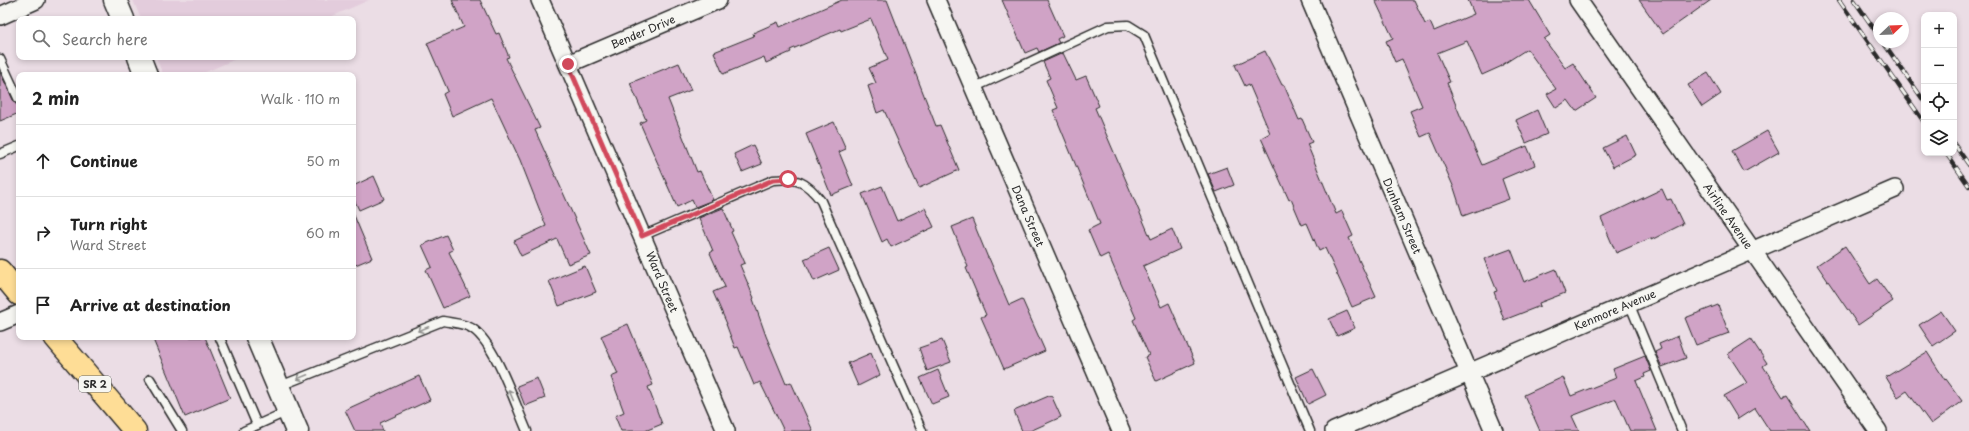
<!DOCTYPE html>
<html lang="en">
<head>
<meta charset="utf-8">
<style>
  :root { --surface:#fff; --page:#f2f2f2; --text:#222; --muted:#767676; --line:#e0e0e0 }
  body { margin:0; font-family:"Playpen Sans",sans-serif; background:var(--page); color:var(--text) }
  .controls { position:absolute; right:12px; top:12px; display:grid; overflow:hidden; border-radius:8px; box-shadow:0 2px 6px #0003 }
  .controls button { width:36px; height:36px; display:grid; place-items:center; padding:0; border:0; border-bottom:1px solid var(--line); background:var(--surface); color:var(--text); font:20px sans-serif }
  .compass { position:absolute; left:1873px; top:12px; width:36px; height:36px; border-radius:50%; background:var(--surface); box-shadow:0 2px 6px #0003; rotate:67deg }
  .stop { position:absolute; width:12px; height:12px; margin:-9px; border:3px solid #d1495b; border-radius:50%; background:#fff }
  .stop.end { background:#d1495b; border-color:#fff; box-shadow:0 1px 4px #0008 }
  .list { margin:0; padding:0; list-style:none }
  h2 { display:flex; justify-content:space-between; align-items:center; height:52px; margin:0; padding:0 16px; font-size:17px }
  h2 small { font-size:13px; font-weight:400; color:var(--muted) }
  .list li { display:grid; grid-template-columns:26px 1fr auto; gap:12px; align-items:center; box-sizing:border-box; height:72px; padding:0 16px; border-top:1px solid var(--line) }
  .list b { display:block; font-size:15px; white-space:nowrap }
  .list p { margin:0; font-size:13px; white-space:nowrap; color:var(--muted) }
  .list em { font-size:13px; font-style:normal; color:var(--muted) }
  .icon { flex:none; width:22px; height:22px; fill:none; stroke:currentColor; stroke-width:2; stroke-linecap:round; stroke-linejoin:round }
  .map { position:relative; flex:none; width:1969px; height:431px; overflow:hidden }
  .search { position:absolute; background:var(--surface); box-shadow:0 2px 6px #0003; left:16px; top:16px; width:340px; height:44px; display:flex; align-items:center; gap:10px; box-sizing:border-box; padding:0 14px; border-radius:8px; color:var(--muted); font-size:15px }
  .panel { position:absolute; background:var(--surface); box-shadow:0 2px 6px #0003; left:16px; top:72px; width:340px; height:268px; border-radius:8px }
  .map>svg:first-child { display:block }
</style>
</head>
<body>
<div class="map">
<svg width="1969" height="431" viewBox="0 0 1969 431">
  <rect width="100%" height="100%" fill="#ebdde5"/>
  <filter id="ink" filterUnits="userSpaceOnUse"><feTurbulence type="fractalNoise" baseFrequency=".025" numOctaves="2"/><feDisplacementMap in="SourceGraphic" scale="8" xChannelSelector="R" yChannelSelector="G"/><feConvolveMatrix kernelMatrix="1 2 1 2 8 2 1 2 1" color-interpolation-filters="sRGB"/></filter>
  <g filter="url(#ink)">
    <g fill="#e3ccdc">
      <path d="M133,0H369L326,19H141Z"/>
      <path d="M156,57H240L199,75H163Z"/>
    </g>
    <g fill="#d0a3c6" stroke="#2b2b2b">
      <path d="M452,0H480L496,34L499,33L509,57L506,58L540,128L535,130L591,255L568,264L557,239L521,256L514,241L546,226L520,160L491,98L452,116L443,94L448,91L427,43L464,27Z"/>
      <path d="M842,0H887L936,126L940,125L959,170L919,188L884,110L877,113L868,86L876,83L869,68L888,60L871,19L841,31L840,29L790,50L791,52L766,63L764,57L723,74L714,52L754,36L753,33L778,22L780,27Z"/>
      <path d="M1002,0H1047L1063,36L1057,39L1059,43L1039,52L1037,48L1025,53Z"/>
      <path d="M1375,0H1414L1425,24L1430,22L1434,31L1474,14L1468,0H1529L1550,35L1544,39L1565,68L1573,63L1596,98L1576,111L1568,100L1556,108L1547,94L1556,89L1527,49L1502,65V66L1482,75L1467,41L1437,53L1450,82L1447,83L1462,120L1482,165L1527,146L1535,165L1502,179L1509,199L1463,216L1454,188L1430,133L1421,137L1410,111L1422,106L1402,59L1395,62L1386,41L1393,38Z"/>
      <path d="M1639,0H1711L1663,34Z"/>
      <path d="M1265,51L1282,85H1284L1299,120L1302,119L1312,142L1307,144L1336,214L1342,211L1353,236L1349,238L1376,297L1352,307L1325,248L1319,251L1307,223L1302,225L1291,199L1289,200L1261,138L1270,133L1249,84L1245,86L1235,65Z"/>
      <path d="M1063,53L1076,80L1086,76L1099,106L1095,108L1151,239L1172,229L1180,249L1143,266L1161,307L1169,303L1195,363L1156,381L1145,357L1149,355L1133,320L1136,318L1108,254L1100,258L1088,230L1100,224L1053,110L1058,108L1046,80L1050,78L1043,62Z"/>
      <path d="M679,63L691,90L668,99L697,172L700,171L713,200L695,207L692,200L677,207L640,123L646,120L630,83Z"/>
      <path d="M0,72L14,102L19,106V113L0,121Z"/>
      <path d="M1708,73L1721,94L1702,107L1688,85Z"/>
      <path d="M1537,110L1547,134L1526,143L1516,120Z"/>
      <path d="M834,122L846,149L839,152L853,186L831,195L806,134Z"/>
      <path d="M1767,131L1779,152L1744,172L1732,151Z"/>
      <path d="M1627,136L1636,155L1613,167L1603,148Z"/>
      <path d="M753,145L762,164L742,172L734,154Z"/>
      <path d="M1227,167L1234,185L1216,192L1208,174Z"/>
      <path d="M374,176L384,199L359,210L353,197V186Z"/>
      <path d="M882,186L897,221L925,208L934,227L891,247L887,239L882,242L862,194Z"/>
      <path d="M1662,189L1667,200L1671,199L1683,224L1651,240V238L1616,253L1601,218Z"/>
      <path d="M723,208L733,231L731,232L745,263L740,265L754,298L753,299L766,336L786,384L791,382L813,431H784L760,382L754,385L738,347L735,348L726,324H727L713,292L725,287L710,253L713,251L699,218Z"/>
      <path d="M353,213L372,258L353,266Z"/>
      <path d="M972,219L988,258H989L1009,305L1022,299L1045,351L1004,369L981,317L986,315L966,268L968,267L952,227Z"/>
      <path d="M446,235L453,250L449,252L470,296L443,308L426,270L432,267L422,245Z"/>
      <path d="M1845,246L1870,284L1877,279L1893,301L1858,325L1817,265Z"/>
      <path d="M829,248L839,270L814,281L804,259Z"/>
      <path d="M1511,249L1524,282L1556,269L1565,293L1539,303L1540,306L1504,320L1494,292L1497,291L1484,259Z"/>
      <path d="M585,266L596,292L559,306L549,281Z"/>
      <path d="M1718,305L1729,333L1696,345L1685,318Z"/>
      <path d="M1347,311L1355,328L1337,336L1329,319Z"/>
      <path d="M1941,311L1955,331L1933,346L1919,325Z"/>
      <path d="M628,324L653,385L648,387L662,424L645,431H621L615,416L624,412L611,377L618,374L601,336Z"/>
      <path d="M1678,336L1686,358L1662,367L1655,352L1661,349L1659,344Z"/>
      <path d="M152,337H205L230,398L185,417Z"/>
      <path d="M1751,339L1767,363L1763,366L1783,397L1787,395L1810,431H1770L1755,408L1738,419L1724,396L1747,383L1728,354Z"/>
      <path d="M942,340L951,362L927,371L919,348Z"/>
      <path d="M1927,352L1945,380L1946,379L1962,401L1931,424L1907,391L1898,397L1886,377Z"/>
      <path d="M871,353L880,375L858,386L848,363Z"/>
      <path d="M1645,356L1651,371L1644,374L1645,377L1636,381L1657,431H1630L1616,399L1572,416L1579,431H1540L1524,395L1563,377L1571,396L1616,378L1613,369Z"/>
      <path d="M1313,369L1326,395L1308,404L1296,377Z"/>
      <path d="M938,370L949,397L932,404L920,378Z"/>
      <path d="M419,376L430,400L380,423L383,431H355L345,410Z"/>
      <path d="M537,378L545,398L525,406L517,386Z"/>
      <path d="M1051,395L1061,417L1030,431H1022L1014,411Z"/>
    </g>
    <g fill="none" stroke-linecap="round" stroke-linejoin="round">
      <defs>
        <g id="lane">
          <path d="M0,59L19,100"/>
          <path d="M973,88L1108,26L1128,25L1144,35L1310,431"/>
          <path d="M0,154L19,146"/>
          <path d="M642,236L773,180C797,178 806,181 821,201L922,431"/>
          <path d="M1629,303L1682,431"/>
          <path d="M220,338L257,425"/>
          <path d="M150,379L182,431"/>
          <path d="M280,386L443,321C452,323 465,323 473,329C496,345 515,404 527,431"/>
          <path d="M244,431L288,411"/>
        </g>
        <g id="street">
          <path d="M540,0L726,431"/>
          <path d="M936,0L1121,431"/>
          <path d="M1310,0L1494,431"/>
          <path d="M1578,0L1878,431"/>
          <path d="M0,16L36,0"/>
          <path d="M568,64L718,0"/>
          <path d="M0,322L19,314"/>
          <path d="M1334,431L1895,189"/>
        </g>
        <g id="secondary">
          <path d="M115,0L123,19"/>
          <path d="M139,57L146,75"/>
          <path d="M257,337L297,431"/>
        </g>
        <g id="primary">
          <path d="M0,271L19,294"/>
          <path d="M55,337L135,431"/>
        </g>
      </defs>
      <use href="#lane" stroke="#2b2b2b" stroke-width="11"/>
      <use href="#street" stroke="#2b2b2b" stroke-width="20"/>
      <use href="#secondary" stroke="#2b2b2b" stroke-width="25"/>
      <use href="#primary" stroke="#2b2b2b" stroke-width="25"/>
      <use href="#lane" stroke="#f6f6f2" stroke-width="8"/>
      <use href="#street" stroke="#f6f6f2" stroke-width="17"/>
      <use href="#secondary" stroke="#f6f6f2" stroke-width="22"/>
      <use href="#primary" stroke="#fedd96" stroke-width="22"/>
      <defs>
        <g id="rail">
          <path d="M1839,0L1924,122"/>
          <path d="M1854,0L1879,36"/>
          <path d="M1883,42L1924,101"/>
          <path d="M1954,144L1969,165"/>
          <path d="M1946,153L1969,186"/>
        </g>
      </defs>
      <use href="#rail" stroke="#2b2b2b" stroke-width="4.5"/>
      <use href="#rail" stroke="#f6f6f2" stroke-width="3" stroke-dasharray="9" stroke-linecap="butt"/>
    </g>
    <defs><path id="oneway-shaft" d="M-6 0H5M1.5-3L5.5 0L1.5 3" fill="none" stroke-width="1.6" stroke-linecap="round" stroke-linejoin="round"/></defs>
    <g stroke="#90908e">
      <use href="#oneway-shaft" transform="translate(423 329) rotate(158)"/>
      <use href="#oneway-shaft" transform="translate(302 377) rotate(158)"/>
      <use href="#oneway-shaft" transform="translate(511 395) rotate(-113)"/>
    </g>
  </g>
  <g fill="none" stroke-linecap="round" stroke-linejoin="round" filter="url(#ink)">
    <path stroke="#d1495b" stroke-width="5" d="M568,64L642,236L773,180L788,179"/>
  </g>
  <g text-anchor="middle" stroke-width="4" stroke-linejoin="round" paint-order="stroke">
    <rect fill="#f6f6f2" stroke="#686867" stroke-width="1" x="79" y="376" width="32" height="16" rx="3"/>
    <g font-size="10" font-weight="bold" fill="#2b2b2b">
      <text x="95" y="388">SR 2</text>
    </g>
    <g font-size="11" fill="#2b2b2b" stroke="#f6f6f2">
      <text transform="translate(643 32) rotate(-23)" y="4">Bender Drive</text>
      <text transform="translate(1028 216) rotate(67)" y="4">Dana Street</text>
      <text transform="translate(1402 216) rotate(67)" y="4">Dunham Street</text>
      <text transform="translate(1728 216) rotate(55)" y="4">Airline Avenue</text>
      <text transform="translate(662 282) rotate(67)" y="4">Ward Street</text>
      <text transform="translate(1615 310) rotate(-23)" y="4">Kenmore Avenue</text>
    </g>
  </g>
</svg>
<div class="controls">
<button>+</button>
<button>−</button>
<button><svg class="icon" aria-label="locate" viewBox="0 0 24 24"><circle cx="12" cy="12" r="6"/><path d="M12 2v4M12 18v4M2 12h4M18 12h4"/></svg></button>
<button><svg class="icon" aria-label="layers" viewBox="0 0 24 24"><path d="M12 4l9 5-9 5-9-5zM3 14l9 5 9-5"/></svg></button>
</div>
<svg class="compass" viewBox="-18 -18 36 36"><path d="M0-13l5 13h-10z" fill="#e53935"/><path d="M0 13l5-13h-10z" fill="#767676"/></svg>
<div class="stop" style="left:788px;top:179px"></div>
<div class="stop end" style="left:568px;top:64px"></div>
<div class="search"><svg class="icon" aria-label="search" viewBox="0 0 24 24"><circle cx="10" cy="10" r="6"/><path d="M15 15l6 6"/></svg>Search here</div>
<section class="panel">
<h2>2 min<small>Walk · 110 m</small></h2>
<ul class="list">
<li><svg class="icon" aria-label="ahead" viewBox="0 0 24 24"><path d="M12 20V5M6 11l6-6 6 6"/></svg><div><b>Continue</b></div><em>50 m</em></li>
<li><svg class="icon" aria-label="right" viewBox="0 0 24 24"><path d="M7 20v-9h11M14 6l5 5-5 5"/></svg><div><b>Turn right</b><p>Ward Street</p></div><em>60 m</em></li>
<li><svg class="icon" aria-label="arrive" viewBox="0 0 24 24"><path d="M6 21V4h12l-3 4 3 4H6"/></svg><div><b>Arrive at destination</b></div></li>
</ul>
</section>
</div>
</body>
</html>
